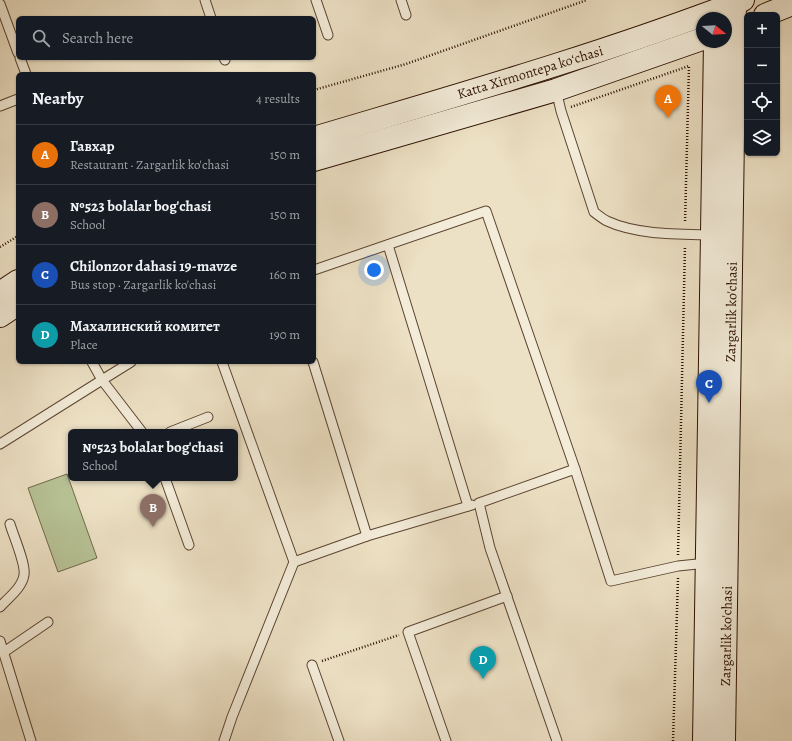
<!DOCTYPE html>
<html lang="en">
<head>
<meta charset="utf-8">
<style>
  :root { --surface:#171b24; --page:#242831; --text:#f1f3f6; --muted:#9ea1a6; --line:#363941; --accent:#c59692 }
  body { margin:0; font-family:Alegreya,serif; background:var(--page); color:var(--text) }
  .controls { position:absolute; right:12px; top:12px; display:grid; overflow:hidden; border-radius:6px; box-shadow:0 1px 3px #0004 }
  .controls button { width:36px; height:36px; display:grid; place-items:center; padding:0; border:0; border-bottom:1px solid var(--line); background:var(--surface); color:var(--text); font:20px sans-serif }
  .compass { position:absolute; left:696px; top:12px; width:36px; height:36px; border-radius:50%; background:var(--surface); box-shadow:0 1px 3px #0004; rotate:108deg }
  .you { position:absolute; left:374px; top:270px; width:14px; height:14px; margin:-10px; border:3px solid #fff; border-radius:50%; background:#1a73e8; box-shadow:0 0 0 6px #1a73e833 }
  .badge { display:grid; place-items:center; width:26px; height:26px; border-radius:50%; background:var(--accent); color:#fff; font-size:13px; font-weight:700 }
  .pin { position:absolute; translate:-50% -33px; filter:drop-shadow(0 1px 2px #0008) }
  .pin::after { content:''; position:absolute; top:21px; width:14px; height:12px; background:inherit; clip-path:polygon(0 0,100% 0,50% 100%) }
  .popup { position:absolute; left:68px; top:429px; width:170px; height:52px; box-sizing:border-box; display:grid; place-content:center; border-radius:6px; background:var(--surface); filter:drop-shadow(0 1px 3px #0005); font-size:13px; white-space:nowrap; color:var(--muted) }
  .popup b { font-size:15px; color:var(--text) }
  .popup::after { content:''; position:absolute; left:50%; top:100%; margin-left:-8px; border:8px solid transparent; border-top-color:var(--surface) }
  .list { margin:0; padding:0; list-style:none }
  h2 { display:flex; justify-content:space-between; align-items:center; height:52px; margin:0; padding:0 16px; font-size:17px }
  h2 small { font-size:13px; font-weight:400; color:var(--muted) }
  .list li { display:grid; grid-template-columns:26px 1fr auto; gap:12px; align-items:center; box-sizing:border-box; height:60px; padding:0 16px; border-top:1px solid var(--line) }
  .list b { display:block; font-size:15px; white-space:nowrap }
  .list p { margin:0; font-size:13px; white-space:nowrap; color:var(--muted) }
  .list em { font-size:13px; font-style:normal; color:var(--muted) }
  .icon { flex:none; width:22px; height:22px; fill:none; stroke:currentColor; stroke-width:2; stroke-linecap:round; stroke-linejoin:round }
  .map { position:relative; flex:none; width:792px; height:741px; overflow:hidden }
  .search { position:absolute; background:var(--surface); box-shadow:0 1px 3px #0004; left:16px; top:16px; width:300px; height:44px; display:flex; align-items:center; gap:10px; box-sizing:border-box; padding:0 14px; border-radius:6px; color:var(--muted); font-size:15px }
  .panel { position:absolute; background:var(--surface); box-shadow:0 1px 3px #0004; left:16px; top:72px; width:300px; height:292px; border-radius:6px }
  .map>svg:first-child { display:block }
</style>
</head>
<body>
<div class="map">
<svg width="792" height="741" viewBox="0 0 792 741">
  <rect width="100%" height="100%" fill="#ede1c5"/>
  <filter id="stains"><feTurbulence type="fractalNoise" baseFrequency=".005" numOctaves="4"/><feColorMatrix values="0 0 0 0 .2 0 0 0 0 .09 0 0 0 0 .02 0 0 0 .5 -.17"/></filter>
  <radialGradient id="worn" r=".72"><stop offset=".6" stop-color="#630" stop-opacity="0"/><stop offset="1" stop-color="#630" stop-opacity=".3"/></radialGradient>
  <path fill="#b7c396" stroke="#71694b" d="M67,474L97,558L58,572L28,488Z"/>
  <g fill="none" stroke-linecap="round" stroke-linejoin="round">
    <defs>
      <g id="lane">
        <path d="M205,0L211,18"/>
        <path d="M316,0L328,35"/>
        <path d="M401,0L406,15"/>
        <path d="M0,4L18,53"/>
        <path d="M20,58L26,74"/>
        <path d="M224,58L225,60"/>
        <path d="M556,90L561,111L594,212C598,215 603,219 607,221C637,235 679,234 712,235"/>
        <path d="M0,106L18,99"/>
        <path d="M388,245L468,506"/>
        <path d="M314,270L486,211L575,469L611,581L678,566L707,563"/>
        <path d="M92,362L102,380L131,362"/>
        <path d="M222,362L294,562L232,717L224,741"/>
        <path d="M313,362L367,536"/>
        <path d="M170,432L208,417"/>
        <path d="M0,444L102,380L142,432"/>
        <path d="M165,478L189,545"/>
        <path d="M294,562L367,536L472,505"/>
        <path d="M0,607C8,598 22,588 24,575C26,564 13,535 10,524"/>
        <path d="M0,641L31,741"/>
        <path d="M4,652L48,622"/>
        <path d="M312,665L339,741"/>
        <path d="M446,741L408,632L507,596"/>
        <path d="M557,741L490,548L479,503L575,469"/>
      </g>
      <g id="secondary">
        <path d="M765,15L792,4"/>
        <path d="M314,138C458,95 603,54 743,0"/>
        <path d="M314,160L556,90L702,39"/>
        <path d="M0,293L18,281"/>
        <path d="M0,316L18,304"/>
        <path d="M704,741L715,42"/>
        <path d="M724,741L735,0"/>
      </g>
    </defs>
    <use href="#lane" stroke="#5c4431" stroke-width="11"/>
    <use href="#secondary" stroke="#2b0f00" stroke-width="24"/>
    <g stroke="#2b0f00" stroke-width="2.5" stroke-dasharray="1 2" stroke-linecap="butt">
      <path d="M314,90L406,64L587,0"/>
      <path d="M571,107L689,66L685,223"/>
      <path d="M0,247L18,236"/>
      <path d="M678,555L685,246"/>
      <path d="M322,661L399,635"/>
      <path d="M673,741L678,578"/>
    </g>
    <use href="#lane" stroke="#f3ecd9" stroke-width="9"/>
    <use href="#secondary" stroke="#f3ecd9" stroke-width="22"/>
  </g>
  <g text-anchor="middle" stroke-width="3.5" stroke-linejoin="round" paint-order="stroke">
    <g font-size="14" fill="#2b0f00" stroke="#f3ecd9">
      <text transform="translate(530 72) rotate(-17)" y="5">Katta Xirmontepa koʻchasi</text>
      <text transform="translate(731 312) rotate(-89)" y="5">Zargarlik ko'chasi</text>
      <text transform="translate(726 636) rotate(-89)" y="5">Zargarlik ko'chasi</text>
    </g>
  </g>
  <rect width="100%" height="100%" filter="url(#stains)"/>
  <rect width="100%" height="100%" fill="url(#worn)"/>
</svg>
<div class="controls">
<button>+</button>
<button>−</button>
<button><svg class="icon" aria-label="locate" viewBox="0 0 24 24"><circle cx="12" cy="12" r="6"/><path d="M12 2v4M12 18v4M2 12h4M18 12h4"/></svg></button>
<button><svg class="icon" aria-label="layers" viewBox="0 0 24 24"><path d="M12 4l9 5-9 5-9-5zM3 14l9 5 9-5"/></svg></button>
</div>
<svg class="compass" viewBox="-18 -18 36 36"><path d="M0-13l5 13h-10z" fill="#e53935"/><path d="M0 13l5-13h-10z" fill="#9ea1a6"/></svg>
<div class="you"></div>
<div class="pin badge" style="left:668px;top:118px;background:#e8710a">A</div>
<div class="pin badge" style="left:153px;top:527px;background:#8d6e63">B</div>
<div class="popup"><b>№523 bolalar bog'chasi</b>School</div>
<div class="pin badge" style="left:709px;top:403px;background:#1a4fb4">C</div>
<div class="pin badge" style="left:483px;top:679px;background:#0f9aa8">D</div>
<div class="search"><svg class="icon" aria-label="search" viewBox="0 0 24 24"><circle cx="10" cy="10" r="6"/><path d="M15 15l6 6"/></svg>Search here</div>
<section class="panel">
<h2>Nearby<small>4 results</small></h2>
<ul class="list">
<li><span class="badge" style="background:#e8710a">A</span><div><b>Гавхар</b><p>Restaurant · Zargarlik ko'chasi</p></div><em>150 m</em></li>
<li><span class="badge" style="background:#8d6e63">B</span><div><b>№523 bolalar bog'chasi</b><p>School</p></div><em>150 m</em></li>
<li><span class="badge" style="background:#1a4fb4">C</span><div><b>Chilonzor dahasi 19-mavze</b><p>Bus stop · Zargarlik ko'chasi</p></div><em>160 m</em></li>
<li><span class="badge" style="background:#0f9aa8">D</span><div><b>Махалинский комитет</b><p>Place</p></div><em>190 m</em></li>
</ul>
</section>
</div>
</body>
</html>
